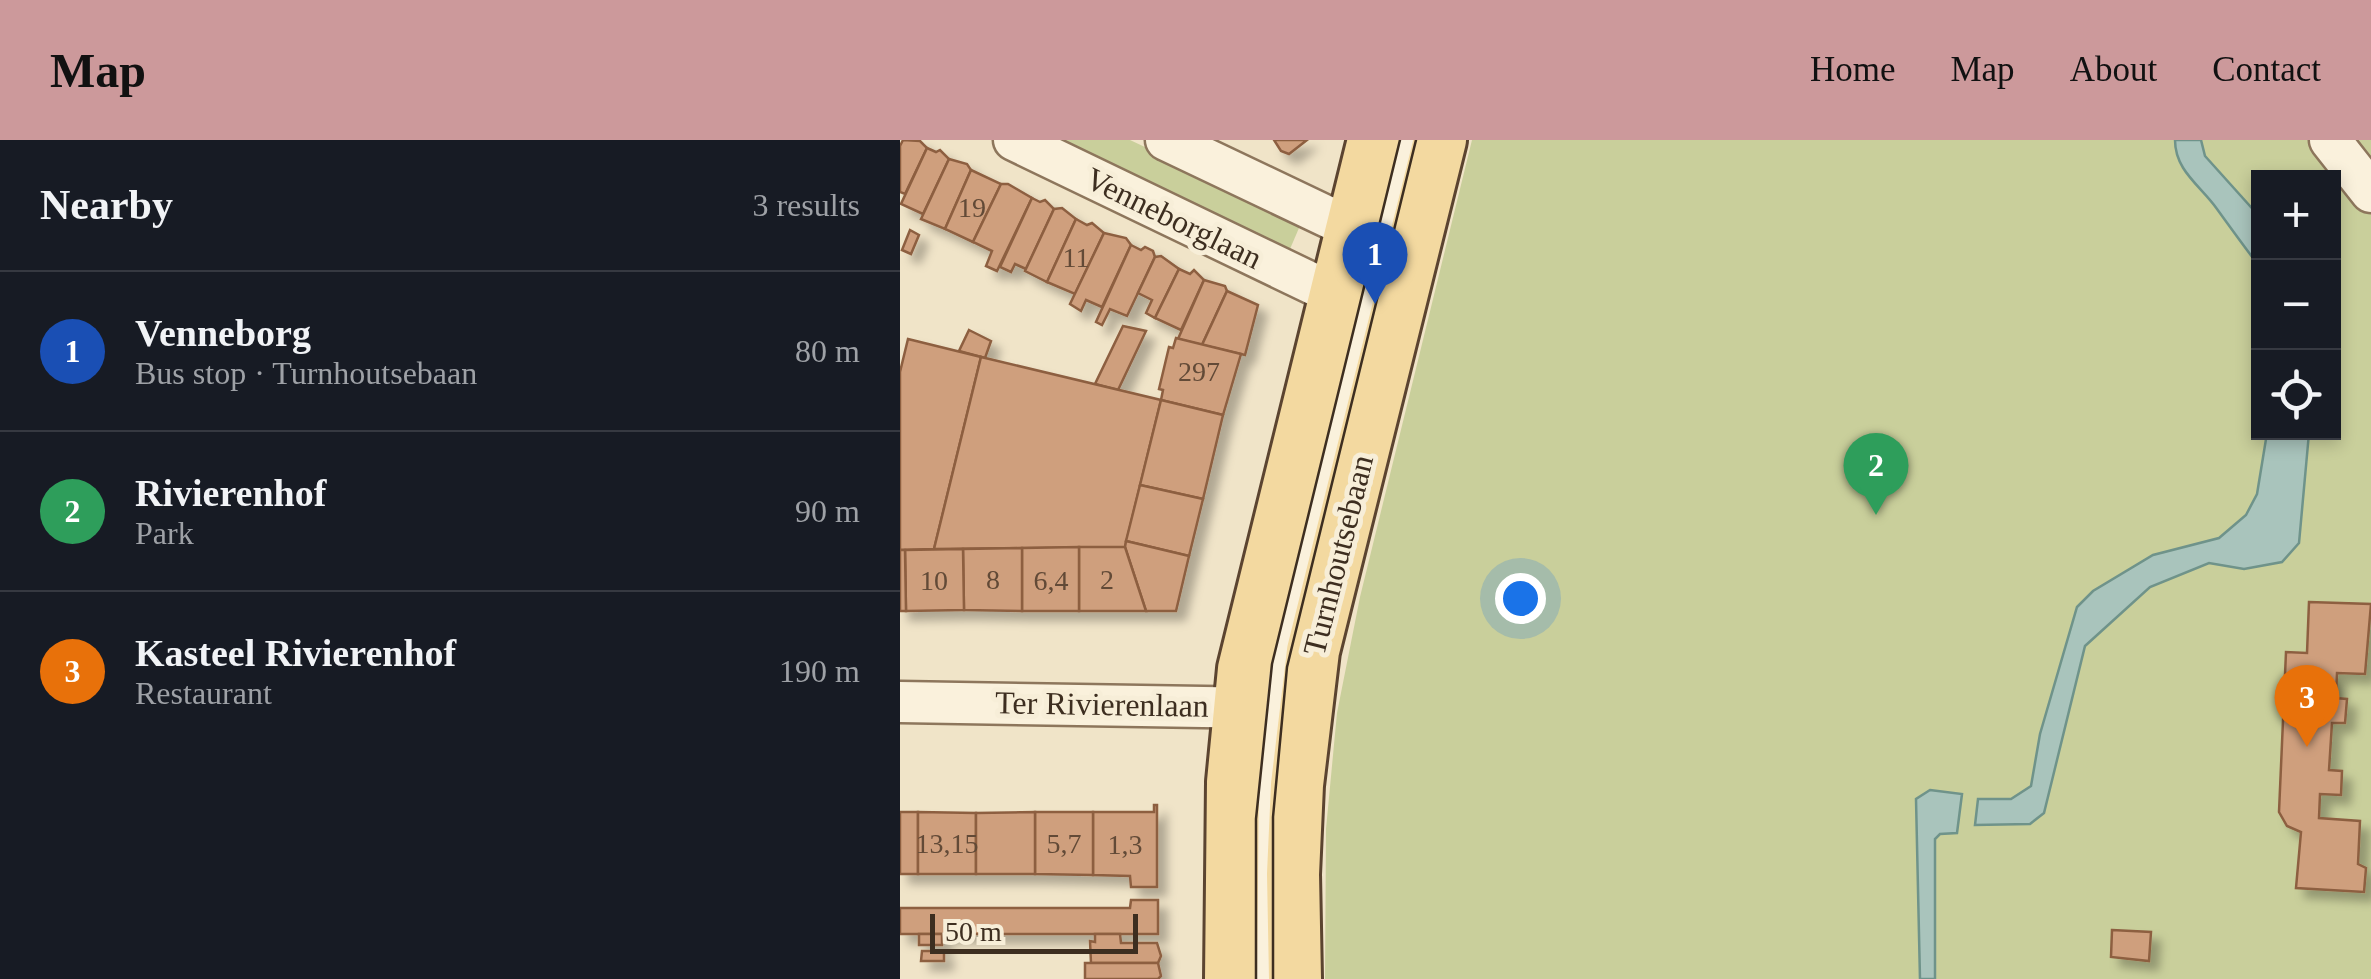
<!DOCTYPE html>
<html lang="en">
<head>
<meta charset="utf-8">
<style>
  :root { --surface:#171b24; --page:#20242c; --text:#f1f3f6; --muted:#9ea1a6; --line:#363941; --accent:#cc999b }
  body { margin:0; font-family:"Times New Roman",serif; background:var(--page); color:var(--text) }
  .controls { position:absolute; right:30px; top:30px; display:grid; overflow:hidden; border-radius:0px; box-shadow:0 5px 15px #0003 }
  .controls button { width:90px; height:90px; display:grid; place-items:center; padding:0; border:0; border-bottom:2px solid var(--line); background:var(--surface); color:var(--text); font:50px sans-serif }
  .scale { position:absolute; left:30px; bottom:25px; width:208px; box-sizing:border-box; padding-left:10px; border:5px solid #3d2e20; border-top:0; font-size:28px; line-height:35px; white-space:nowrap; color:#3d2e20; -webkit-text-stroke:8px #f7eed8; paint-order:stroke }
  .you { position:absolute; left:620px; top:458px; width:35px; height:35px; margin:-25px; border:8px solid #fff; border-radius:50%; background:#1a73e8; box-shadow:0 0 0 15px #1a73e833 }
  .badge { display:grid; place-items:center; width:65px; height:65px; border-radius:50%; background:var(--accent); color:#fff; font-size:32px; font-weight:700 }
  .pin { position:absolute; translate:-50% -82px; filter:drop-shadow(0 2px 5px #0008) }
  .pin::after { content:''; position:absolute; top:52px; width:35px; height:30px; background:inherit; clip-path:polygon(0 0,100% 0,50% 100%) }
  .list { margin:0; padding:0; list-style:none }
  h2 { display:flex; justify-content:space-between; align-items:center; height:130px; margin:0; padding:0 40px; font-size:42px }
  h2 small { font-size:32px; font-weight:400; color:var(--muted) }
  .list li { display:grid; grid-template-columns:65px 1fr auto; gap:30px; align-items:center; box-sizing:border-box; height:160px; padding:0 40px; border-top:2px solid var(--line) }
  .list b { display:block; font-size:38px; white-space:nowrap }
  .list p { margin:0; font-size:32px; white-space:nowrap; color:var(--muted) }
  .list em { font-size:32px; font-style:normal; color:var(--muted) }
  .icon { flex:none; width:55px; height:55px; fill:none; stroke:currentColor; stroke-width:2; stroke-linecap:round; stroke-linejoin:round }
  .map { position:relative; flex:none; width:1471px; height:839px; overflow:hidden }
  header { display:flex; align-items:center; gap:60px; box-sizing:border-box; height:140px; padding:0 50px; background:var(--accent); color:#111 }
  header strong { font-size:48px }
  nav { display:flex; gap:55px; margin-inline-start:auto; font-size:35px }
  main { display:flex }
  aside { flex:1; background:var(--surface) }
  .map>svg:first-child { display:block }
</style>
</head>
<body>
<header>
<strong>Map</strong>
<nav><a>Home</a><a>Map</a><a>About</a><a>Contact</a></nav>
</header>
<main>
<aside>
<h2>Nearby<small>3 results</small></h2>
<ul class="list">
<li><span class="badge" style="background:#1a4fb4">1</span><div><b>Venneborg</b><p>Bus stop · Turnhoutsebaan</p></div><em>80 m</em></li>
<li><span class="badge" style="background:#2e9e5b">2</span><div><b>Rivierenhof</b><p>Park</p></div><em>90 m</em></li>
<li><span class="badge" style="background:#e8710a">3</span><div><b>Kasteel Rivierenhof</b><p>Restaurant</p></div><em>190 m</em></li>
</ul>
</aside>
<div class="map">
<svg width="1471" height="839" viewBox="0 0 1471 839">
  <defs>
    <filter id="shadow"><feDropShadow dx="9" dy="9" stdDeviation="5" flood-color="#0004"/></filter>
  </defs>
  <rect width="100%" height="100%" fill="#f0e4c8"/>
  <g fill="#c9cf9b" fill-rule="evenodd">
    <path d="M144,0H230L402,81L387,116Z"/>
    <path d="M572,0H1471V839H425L426,689L437,573L460,457ZM1358,38H1434V292H1358Z"/>
  </g>
  <g fill="#a9c4bc" stroke="#6f938a" stroke-width="2.5">
    <path d="M1275,0H1301L1305,16L1358,75V133L1356,122C1343,105 1330,87 1317,69C1301,46 1275,31 1275,0Z"/>
    <path d="M1367,293H1409L1399,403L1382,422L1344,429L1309,423L1250,447L1185,506L1144,673L1130,684L1075,685L1078,659H1111L1131,646L1140,594L1177,467L1193,451L1253,415L1319,398L1346,375L1357,354Z"/>
    <path d="M1030,650L1062,654L1057,693L1040,694L1035,699V839H1020L1016,659Z"/>
  </g>
  <g fill="#cf9f7d" stroke="#8d5f41" stroke-width="2.5" filter="url(#shadow)">
    <path d="M3,0L20,1L27,8L5,54L0,52V6Z"/>
    <path d="M374,0H407L389,14L381,11Z"/>
    <path d="M27,8L36,12L40,10L49,19L23,74L1,64Z"/>
    <path d="M49,19L67,24L71,30L45,89L21,79Z"/>
    <path d="M71,30L101,44L73,102L45,89Z"/>
    <path d="M101,44H108L132,58L97,131L86,126L92,111L73,102Z"/>
    <path d="M132,58L140,62L145,60L154,69L126,129L115,124L111,132L100,127Z"/>
    <path d="M162,68L176,79L147,142L125,131L154,69Z"/>
    <path d="M176,79L187,85L192,83L204,93L175,154L147,142Z"/>
    <path d="M10,90L19,95L11,114L2,110Z"/>
    <path d="M204,93L226,98L231,105L202,167L186,160L181,171L170,164Z"/>
    <path d="M231,105L241,110L245,107L253,111L255,117L227,176L210,169L202,185L196,182Z"/>
    <path d="M261,116L279,129L255,178L246,173L252,160L238,153L255,117Z"/>
    <path d="M279,129L290,134L294,130L304,140L281,190L255,178Z"/>
    <path d="M304,140L325,146L327,151L302,205L278,199Z"/>
    <path d="M327,151L358,165L345,215L302,205Z"/>
    <path d="M223,186L246,191L218,250L195,244Z"/>
    <path d="M69,190L91,201L85,218L59,211Z"/>
    <path d="M276,198L341,214L323,275L261,260L263,250L259,249L269,207L273,208Z"/>
    <path d="M8,199L81,217L34,409L0,410V232Z"/>
    <path d="M81,217L261,260L225,407L34,409Z"/>
    <path d="M261,260L323,275L303,359L240,345Z"/>
    <path d="M240,345L303,359L289,416L226,401Z"/>
    <path d="M226,401L289,416L276,471H246L225,407Z"/>
    <path d="M179,407H225L246,471H179Z"/>
    <path d="M179,407V471H122V408Z"/>
    <path d="M122,408V471L64,470L63,409Z"/>
    <path d="M63,409L64,470L6,471L5,410Z"/>
    <path d="M0,410H5L6,471H0Z"/>
    <path d="M1409,462L1471,464L1465,534L1437,533L1436,558L1447,559L1445,583H1432L1429,630L1442,631L1441,655L1420,654L1419,678L1460,681L1458,724L1466,728L1464,752L1396,748L1401,692L1387,686L1379,672L1386,512L1407,513Z"/>
    <path d="M254,665H257V747H231L230,736L193,735V672H254Z"/>
    <rect x="0" y="672" width="18" height="62"/>
    <path d="M18,672L76,673V734H18Z"/>
    <path d="M135,672H193V735L135,734Z"/>
    <path d="M135,672V734H76V673Z"/>
    <path d="M231,760H258V794H0V768H230Z"/>
    <path d="M1212,790L1251,792L1249,821L1211,817Z"/>
    <rect x="19" y="794" width="23" height="11"/>
    <path d="M195,794H220L221,803H257L261,816L258,823H191L190,801L195,802Z"/>
    <path d="M22,811H44V821H21Z"/>
    <path d="M185,823H258L261,836L258,839H185Z"/>
  </g>
  <g fill="none" stroke-linecap="round" stroke-linejoin="round">
    <defs>
      <g id="minor">
        <path d="M114,0L434,154"/>
        <path d="M266,0L451,88"/>
        <path d="M1430,0L1471,52"/>
        <path d="M0,562L366,568"/>
        <path d="M364,839L365,678L380,525L508,0"/>
      </g>
      <g id="major">
        <path d="M331,839L333,642L344,529L474,0"/>
        <path d="M395,839L393,734L397,645L413,511L540,0"/>
      </g>
    </defs>
    <use href="#minor" stroke="#8d765c" stroke-width="45"/>
    <use href="#major" stroke="#5b4430" stroke-width="58"/>
    <use href="#minor" stroke="#faf1dc" stroke-width="40"/>
    <use href="#major" stroke="#f3d9a0" stroke-width="52"/>
    <g stroke="#3d2e20" stroke-width="2.5">
      <path d="M356,839V679L372,524L500,0"/>
      <path d="M373,839V677L387,527L516,0"/>
    </g>
  </g>
  <g text-anchor="middle" stroke-width="10" stroke-linejoin="round" paint-order="stroke">
    <g font-size="28" fill="#624a37">
      <text x="72" y="77">19</text>
      <text x="176" y="127">11</text>
      <text x="299" y="241">297</text>
      <text x="93" y="449">8</text>
      <text x="207" y="449">2</text>
      <text x="34" y="450">10</text>
      <text x="151" y="450">6,4</text>
      <text x="47" y="713">13,15</text>
      <text x="164" y="713">5,7</text>
      <text x="225" y="714">1,3</text>
    </g>
    <g font-size="32" fill="#3d2e20" stroke="#f7eed8">
      <text transform="translate(274 78) rotate(26)" y="11">Venneborglaan</text>
      <text transform="translate(438 415) rotate(-76)" y="11">Turnhoutsebaan</text>
      <text transform="translate(202 564) rotate(1)" y="11">Ter Rivierenlaan</text>
    </g>
  </g>
</svg>
<div class="controls">
<button>+</button>
<button>−</button>
<button><svg class="icon" aria-label="locate" viewBox="0 0 24 24"><circle cx="12" cy="12" r="6"/><path d="M12 2v4M12 18v4M2 12h4M18 12h4"/></svg></button>
</div>
<div class="scale">50 m</div>
<div class="you"></div>
<div class="pin badge" style="left:475px;top:164px;background:#1a4fb4">1</div>
<div class="pin badge" style="left:976px;top:375px;background:#2e9e5b">2</div>
<div class="pin badge" style="left:1407px;top:607px;background:#e8710a">3</div>
</div>
</main>
</body>
</html>
